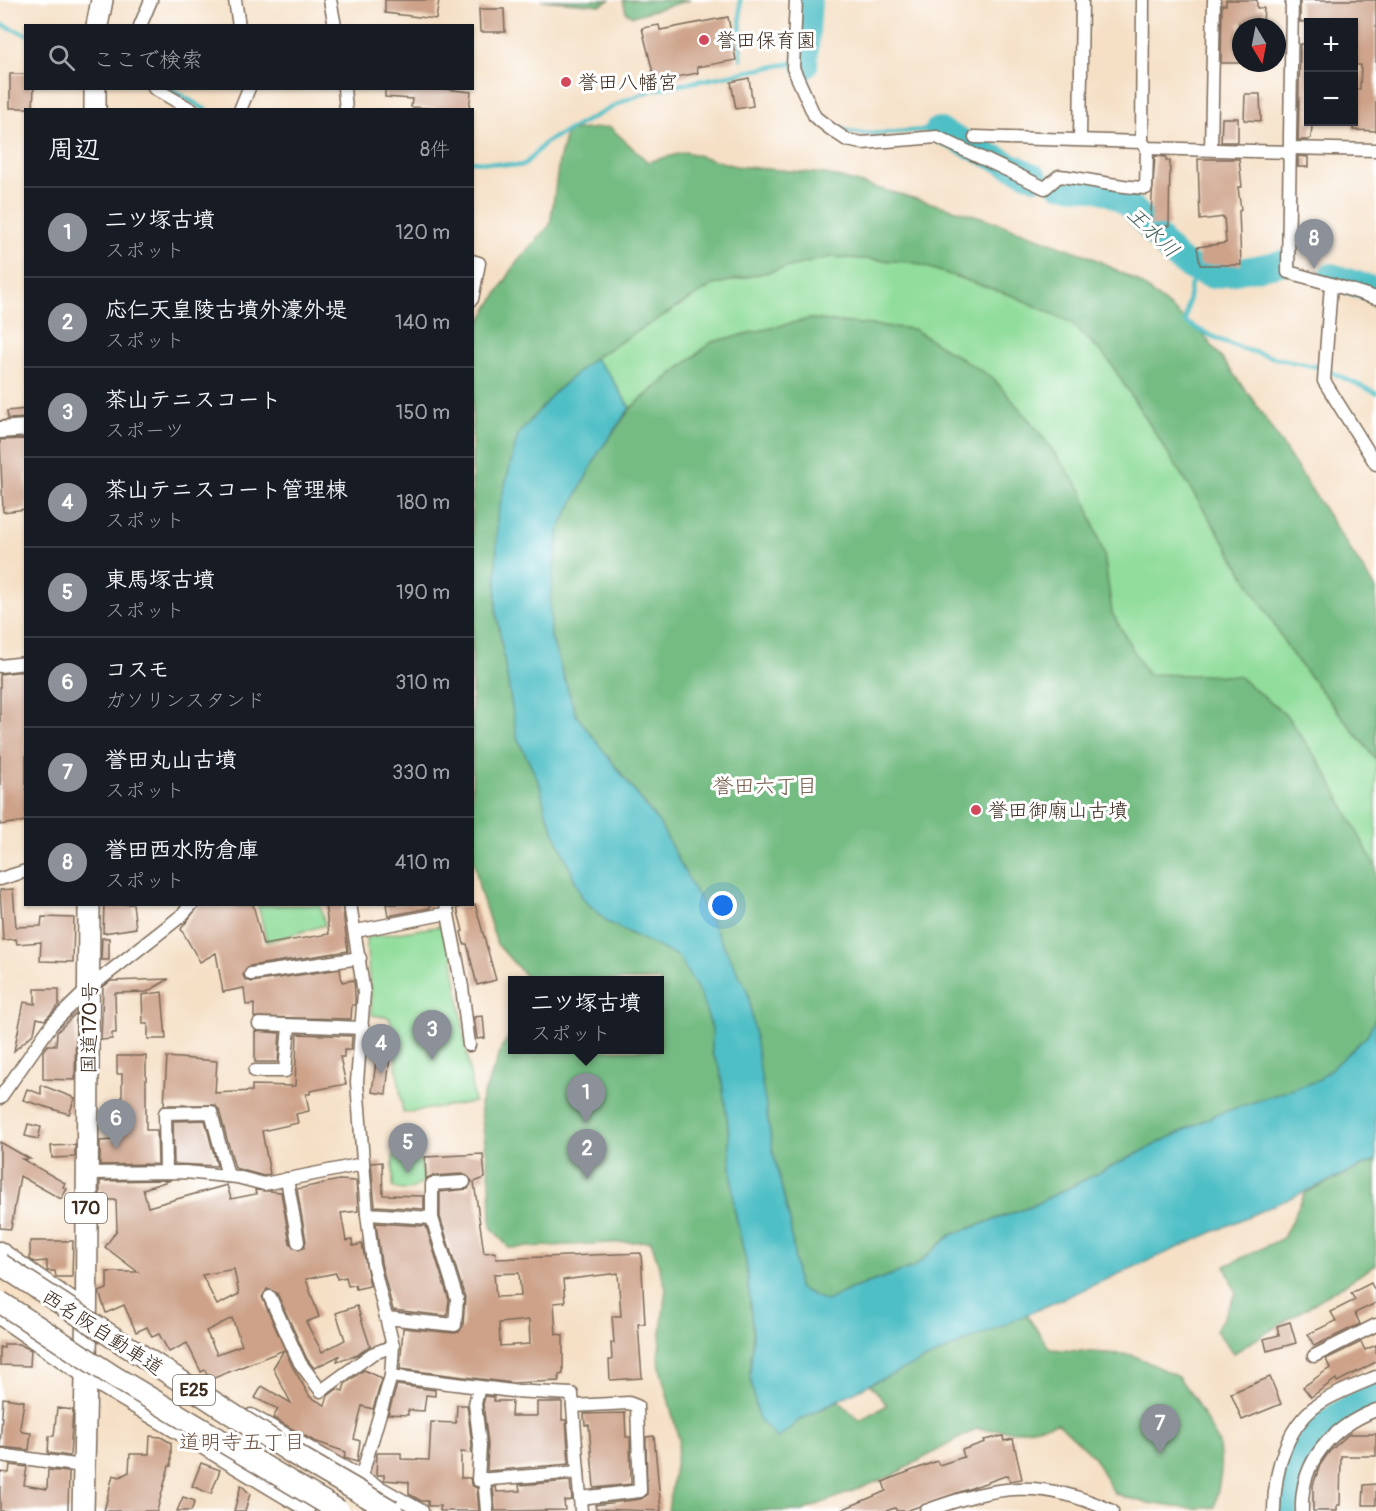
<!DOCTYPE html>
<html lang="ja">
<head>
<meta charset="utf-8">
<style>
  :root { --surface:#171b24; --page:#242831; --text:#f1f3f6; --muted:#9ea1a6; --line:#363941; --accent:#8c9099 }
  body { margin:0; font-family:Pangolin,"Klee One",sans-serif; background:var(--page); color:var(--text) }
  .controls { position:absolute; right:18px; top:18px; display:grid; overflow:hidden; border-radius:0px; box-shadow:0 2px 4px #0004 }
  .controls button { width:54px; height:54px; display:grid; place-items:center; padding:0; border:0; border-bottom:2px solid var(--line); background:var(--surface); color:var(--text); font:30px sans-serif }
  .compass { position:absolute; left:1232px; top:18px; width:54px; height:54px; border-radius:50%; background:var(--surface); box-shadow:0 2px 4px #0004; rotate:170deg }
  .you { position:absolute; left:723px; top:906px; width:21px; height:21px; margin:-15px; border:4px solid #fff; border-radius:50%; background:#1a73e8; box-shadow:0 0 0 9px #1a73e833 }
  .badge { display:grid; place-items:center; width:39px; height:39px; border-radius:50%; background:var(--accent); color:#fff; font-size:20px; font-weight:700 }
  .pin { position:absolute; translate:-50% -50px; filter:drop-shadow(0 2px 3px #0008) }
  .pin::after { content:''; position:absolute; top:32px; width:21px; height:18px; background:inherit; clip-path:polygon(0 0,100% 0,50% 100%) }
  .popup { position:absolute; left:508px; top:976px; width:156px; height:78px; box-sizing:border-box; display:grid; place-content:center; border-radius:0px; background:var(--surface); filter:drop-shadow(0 2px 4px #0005); font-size:20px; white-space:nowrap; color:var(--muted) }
  .popup b { font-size:22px; color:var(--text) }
  .popup::after { content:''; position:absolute; left:50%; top:100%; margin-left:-12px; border:12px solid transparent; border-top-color:var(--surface) }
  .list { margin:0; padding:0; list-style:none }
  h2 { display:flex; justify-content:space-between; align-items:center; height:78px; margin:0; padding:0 24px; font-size:26px }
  h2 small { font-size:20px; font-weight:400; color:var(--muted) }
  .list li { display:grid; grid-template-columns:39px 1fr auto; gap:18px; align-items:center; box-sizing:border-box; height:90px; padding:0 24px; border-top:2px solid var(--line) }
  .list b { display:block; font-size:22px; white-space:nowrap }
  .list p { margin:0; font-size:20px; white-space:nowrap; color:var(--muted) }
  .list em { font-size:20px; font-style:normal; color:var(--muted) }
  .icon { flex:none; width:33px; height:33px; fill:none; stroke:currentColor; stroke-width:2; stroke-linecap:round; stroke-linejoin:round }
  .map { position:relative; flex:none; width:1376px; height:1511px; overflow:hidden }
  .search { position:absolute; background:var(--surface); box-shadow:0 2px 4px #0004; left:24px; top:24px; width:450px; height:66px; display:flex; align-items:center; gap:15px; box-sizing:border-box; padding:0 21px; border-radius:0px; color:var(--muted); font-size:22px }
  .panel { position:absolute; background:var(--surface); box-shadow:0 2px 4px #0004; left:24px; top:108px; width:450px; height:798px; border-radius:0px }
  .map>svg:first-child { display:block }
</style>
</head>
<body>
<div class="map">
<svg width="1376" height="1511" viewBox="0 0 1376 1511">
  <rect width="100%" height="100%" fill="#fff"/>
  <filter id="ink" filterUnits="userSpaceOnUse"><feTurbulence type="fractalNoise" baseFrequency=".0167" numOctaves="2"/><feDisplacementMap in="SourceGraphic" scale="12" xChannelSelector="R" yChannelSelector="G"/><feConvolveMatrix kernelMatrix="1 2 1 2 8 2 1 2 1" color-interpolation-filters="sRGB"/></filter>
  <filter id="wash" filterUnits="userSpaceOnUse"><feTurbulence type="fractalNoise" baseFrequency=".008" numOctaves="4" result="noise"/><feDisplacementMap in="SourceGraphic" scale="24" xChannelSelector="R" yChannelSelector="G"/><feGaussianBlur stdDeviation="1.35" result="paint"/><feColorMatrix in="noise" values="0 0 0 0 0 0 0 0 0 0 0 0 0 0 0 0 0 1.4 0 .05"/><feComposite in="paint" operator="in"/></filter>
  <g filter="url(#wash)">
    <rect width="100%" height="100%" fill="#f5e0c6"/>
    <g fill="#91dd9b" stroke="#66845c" stroke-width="1.5">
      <path d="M831,257L912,262L1016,297L1072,323L1108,359L1225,543L1291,653L1376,759V868L1325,771L1287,716L1238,676L1147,675L1112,613L1104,555L1082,491L1036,428L993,378L913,329L809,319L712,342L630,408L609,374L594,358L713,285Z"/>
      <path d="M258,905H320L325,925L267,942Z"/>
      <path d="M448,925L474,1102L403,1113L390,1018L372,1015L366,938Z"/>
      <path d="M397,1152L419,1154L424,1181C415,1188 405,1194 393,1187V1157Z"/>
    </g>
    <g fill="#74bc83" stroke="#587350" stroke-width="1.5">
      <path d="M541,0H609L601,5Z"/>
      <path d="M623,0H690L633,16L626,12Z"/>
      <path d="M610,127L648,162L686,152L735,166L826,174L978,216L1089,256L1137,281L1203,334L1251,397L1376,589V759L1291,653L1225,543L1108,359L1072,323L1016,297L912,262L831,257L713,285L594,358L554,393L496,610L517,737L540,785L546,812L583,899L609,923L679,957L700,994L712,1028V1053L720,1068L728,1125L734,1208L746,1262L753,1333L750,1375L778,1438L799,1420L839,1401L860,1421L887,1405L870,1384L1026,1314L1050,1349L1133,1355L1178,1377L1194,1398L1219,1444L1221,1472L1215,1507C1189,1511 1140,1504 1114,1493L1093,1456L1058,1423L1017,1431L976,1429L891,1476L802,1511H668L679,1440L658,1360L666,1288L651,1241L509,1248L491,1227L490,1181L480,1104L503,1045L512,1033V1050H660V980H529L497,944L480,891L472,852V334L517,262L550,225L559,161L567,131Z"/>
      <path d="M809,319L913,329L993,378L1036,428L1082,491L1104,555L1112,613L1147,674L1238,676L1287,716L1325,771L1376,868V1018L1366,1037L1318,1081L1215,1115L1030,1207L951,1235L914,1267L851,1289L826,1302L798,1288L790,1222L773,1152L756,1049L659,823L576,715L551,637L550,600L559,529L599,452L631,408L712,342Z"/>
      <path d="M1376,1160V1265L1234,1353L1216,1331L1236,1293L1225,1266L1283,1238L1305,1193Z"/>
    </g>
    <path fill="#50bfc6" stroke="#467472" stroke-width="1.5" d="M594,358L609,374L630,408L599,452L559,529L550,600L551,637L576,715L659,823L748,992L773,1152L790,1222L798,1288L826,1301L851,1289L914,1267L951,1235L1030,1207L1215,1115L1317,1081L1366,1037L1376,1018V1160L870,1384L799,1420L778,1439L758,1418L750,1375L753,1333L746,1262L734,1208L728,1125L720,1068L712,1053V1028L700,994L679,957L609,923L583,899L546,812L540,785L517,737L496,610L497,516L518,435L554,393Z"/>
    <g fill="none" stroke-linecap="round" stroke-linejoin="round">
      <g stroke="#50bfc6" stroke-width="4.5">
        <path d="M740,0L741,59"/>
        <path d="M0,24L26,34"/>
        <path d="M169,88L206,110"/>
        <path d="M472,161L519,166L525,164L546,142L626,100L653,90L792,63L805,66C807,77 809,88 812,98C832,153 898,127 938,130"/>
        <path d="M1193,273V270"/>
        <path d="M1191,284L1185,322C1233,350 1265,356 1318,367"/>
        <path d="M1331,372L1376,393"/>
      </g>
      <g stroke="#50bfc6" stroke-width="26">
        <path d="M805,66L809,0"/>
        <path d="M938,130L1035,177"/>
        <path d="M1059,184C1075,186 1095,186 1110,193C1153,213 1159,263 1213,276L1282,263"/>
        <path d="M1331,276L1376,290"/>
        <path d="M1285,1511C1294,1446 1317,1421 1376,1395"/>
      </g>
    </g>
    <g id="blocks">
      <g fill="#cda289" fill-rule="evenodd">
        <path d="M385,0H439L436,19L385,13Z"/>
        <path d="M1226,0H1257V8H1264L1263,23H1239L1240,63H1221L1222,5H1226Z"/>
        <path d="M1300,0H1376V131L1353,130V89H1360L1361,65H1356L1353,22H1300Z"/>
        <path d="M479,9H504L505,32H480Z"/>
        <path d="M728,17L736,60L697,67L698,73L655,81L642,28L659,25L660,30Z"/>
        <path d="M1300,44H1308V122H1312V125L1311,138L1308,140H1298Z"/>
        <path d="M10,74H26V88H34L33,108H10Z"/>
        <path d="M749,78L753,106L736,109L731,82Z"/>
        <path d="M385,88H435L471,92L469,110L411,107L412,99L385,97Z"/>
        <path d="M1245,94H1260L1261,121L1244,120Z"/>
        <path d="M1222,118H1238V142H1221Z"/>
        <path d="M1155,156L1166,157V161H1170L1169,226H1150Z"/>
        <path d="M1298,156L1308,157V167H1298Z"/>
        <path d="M1198,159H1239L1242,187H1238L1241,210L1239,211L1241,265H1200L1197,247L1226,243L1224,217L1200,220Z"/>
        <path d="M26,409V418L8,419L7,411Z"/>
        <path d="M26,439V509L3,512L0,440Z"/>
        <path d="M17,672H26V821L0,825V674Z"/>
        <path d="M13,889L16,927L41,926L42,917L74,918L73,962L40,961L41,942L17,944L16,939L3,940L0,890Z"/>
        <path d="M104,904H133L136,928L103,933Z"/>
        <path d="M200,904H253L263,945L329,934L325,904H342L348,951L250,966L243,975L245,980L252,982L340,969L342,982L354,980L355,998V1005H352L351,1019L254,1017V1004L246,1005L244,988L223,992L216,953L200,962L181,929Z"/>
        <path d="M386,904H430V908L388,916Z"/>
        <path d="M475,904L496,980L477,985L467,944H464L461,932L463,931L457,908Z"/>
        <path d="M102,938H109V960H101Z"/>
        <path d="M169,979L147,992L115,993L116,1033H112V1039L101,1040L103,987L111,981Z"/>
        <path d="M35,989H59V1005L45,1020L37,1018L34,1033L14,1051L24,1002L35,1004Z"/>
        <path d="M162,992L166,1039H148V1024H143L142,995Z"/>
        <path d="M76,1013L75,1080L43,1079V1051L48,1045H56L57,1032Z"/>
        <path d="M483,1016L485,1038L477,1039L474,1017Z"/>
        <path d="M255,1031L280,1033L278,1062H255Z"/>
        <path d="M297,1034L352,1036L351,1050H344V1057H340L346,1084L310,1091V1094H306L309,1111L296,1114L298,1123L262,1131L270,1174L264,1176L235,1168L219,1110L215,1105H164L167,1057L217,1061L215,1093L252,1091V1085L295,1086Z"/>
        <path d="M377,1054L390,1056L386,1094L372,1092Z"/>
        <path d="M117,1056H146V1130H157L158,1164L100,1165V1141L114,1140L122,1103V1074H117Z"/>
        <path d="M41,1085L75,1098L69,1114L23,1100L27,1089L41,1094Z"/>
        <path d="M205,1120L217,1166L174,1164L173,1121Z"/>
        <path d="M28,1124L41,1127L38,1139L25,1136Z"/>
        <path d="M0,1142L30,1159H22L65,1183L63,1187L67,1189L61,1199L20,1176L11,1229L0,1228Z"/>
        <path d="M75,1145V1157L52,1158L51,1146Z"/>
        <path d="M483,1154L485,1178L474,1182L484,1253L495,1252L496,1259L641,1253L645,1324H638L642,1378L610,1380L609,1360H612L611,1343H614L612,1316H621L618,1273L563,1280L565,1302L554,1303L556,1334L563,1335V1374L559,1375V1381L513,1383L400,1369L403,1328L454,1333L459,1332L463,1326L465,1297L440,1217V1192L468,1189L472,1181L463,1174L431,1176L426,1179L425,1157ZM519,1273L521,1296L496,1297L494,1274ZM529,1320L530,1344L500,1346L499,1323Z"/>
        <path d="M382,1162L383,1195L424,1196V1209L375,1206L371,1163Z"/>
        <path d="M171,1180L143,1189L148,1207L227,1185L231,1199L256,1194L255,1190L281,1192L290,1243L299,1250L304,1248L306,1241L297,1189L339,1180L356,1181L358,1211L341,1213L346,1241L352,1240L353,1246L362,1244L370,1286L356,1289L355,1285L348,1286L346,1277L337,1279L336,1273L306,1279L319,1317L306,1322L322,1352L345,1340L336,1313L357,1306L370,1346L357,1355L337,1361L339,1356L314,1368L307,1359L277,1293L267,1289L262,1297L292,1366L310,1397L325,1405L328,1396L337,1389L343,1391L345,1384L364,1370L382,1379L373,1409L362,1406L354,1439L360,1441L357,1462L344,1458L346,1452L314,1441L273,1418L278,1409L255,1398L262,1386L291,1403L273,1368L284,1350L209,1380L205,1370L201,1372L187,1343L169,1352L159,1334L152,1337L147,1327L136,1332L124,1305L106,1313L99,1292L107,1289V1272H138L105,1247L117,1230L116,1200H100V1181ZM234,1269L239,1294L217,1305L202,1275ZM232,1318L242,1345L217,1354L206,1331Z"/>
        <path d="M376,1223L426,1226L449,1300L447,1316L393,1310L381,1263Z"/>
        <path d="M30,1241H73L72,1277H56L55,1271H47V1261L34,1262L30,1259Z"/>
        <path d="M1371,1283L1376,1293V1303L1355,1313L1360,1324L1314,1346L1308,1334L1336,1321L1331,1312L1355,1300L1351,1293Z"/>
        <path d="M1290,1322L1296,1343L1267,1351L1264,1339L1279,1335L1277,1326Z"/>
        <path d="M1361,1342L1365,1350L1376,1345V1362L1337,1382L1336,1379L1311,1397L1303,1387L1330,1368L1326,1359Z"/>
        <path d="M4,1344H19L31,1350L30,1366L0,1365V1347L4,1348Z"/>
        <path d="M1270,1377L1281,1404L1242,1420L1231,1393Z"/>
        <path d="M397,1385L435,1390V1396L426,1395L424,1411L408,1410V1415L388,1414Z"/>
        <path d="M485,1396L494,1397V1401H512L511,1416H537V1402H562V1420H566L569,1464L487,1471L488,1444L483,1404Z"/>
        <path d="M3,1398L24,1401L20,1428L22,1432L31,1433L29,1450L0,1447Z"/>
        <path d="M457,1405H467L472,1445L471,1453L461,1452V1478H470L471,1485L477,1488L479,1511H440V1506H428V1501H421L409,1494V1482L384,1480V1475H376L377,1453H401V1459L429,1460L431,1422L456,1423Z"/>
        <path d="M57,1408L73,1410L70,1456L48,1453L49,1436H54Z"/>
        <path d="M625,1413L626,1437H630L631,1484L594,1488L589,1425H585L584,1414Z"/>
        <path d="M1349,1434H1376V1456H1341L1340,1505H1337V1511H1313V1485L1320,1465L1329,1452Z"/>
        <path d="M150,1436L161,1437L171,1443V1466H169L157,1511H104L113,1475L120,1477L129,1472L130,1454H149Z"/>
        <path d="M654,1436L661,1511L596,1509L595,1505L641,1499L647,1495L646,1437Z"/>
        <path d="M1003,1436L1004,1441L1013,1439L1022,1479L1010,1481L1008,1475L906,1511H897L895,1508L886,1511H839L886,1491L883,1482L892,1478L937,1461L939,1465L964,1457L962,1450L985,1442L984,1440Z"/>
        <path d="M201,1463L220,1470L211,1494L192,1486Z"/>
        <path d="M10,1465L27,1467L24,1485L47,1489L48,1470L69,1472L68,1511H0V1472L9,1473Z"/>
        <path d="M570,1481L572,1500L564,1501L565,1510L495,1511L493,1487H496L497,1492L520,1491L519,1485Z"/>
        <path d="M1376,1484V1505H1363L1364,1485Z"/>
        <path d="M241,1485L250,1494L245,1511H234Z"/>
        <path d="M183,1497L195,1501L191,1511H177Z"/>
      </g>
    </g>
  </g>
  <g filter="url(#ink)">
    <use href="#blocks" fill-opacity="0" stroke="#7c6a59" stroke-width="1.5"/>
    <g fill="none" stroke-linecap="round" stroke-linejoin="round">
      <defs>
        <g id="street">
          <path d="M235,0L239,26"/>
          <path d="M330,0L335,26"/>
          <path d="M796,0L793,68L815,117L832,130L847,140L862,143L937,137L1045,188L1059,176C1089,179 1116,187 1146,188L1147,148"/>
          <path d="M1292,0L1288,272L1331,284L1324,381L1376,464"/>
          <path d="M140,26L151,0"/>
          <path d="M154,88L192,110"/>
          <path d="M344,88L346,110"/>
          <path d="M240,110L249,88"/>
          <path d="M975,137L1142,142L1147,148L1290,152"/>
          <path d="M1080,139L1082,0"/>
          <path d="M1142,142L1143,0"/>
          <path d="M1290,148L1376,150"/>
          <path d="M1211,149L1214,0"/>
          <path d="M472,261L479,263L472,299"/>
          <path d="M1331,284L1376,298"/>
          <path d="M0,666L26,663"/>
          <path d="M0,879L26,871"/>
          <path d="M350,904L364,993L357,1082L367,1214L373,1264L393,1346L391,1376L361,1478"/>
          <path d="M446,904L462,987L469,1045"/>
          <path d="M356,931L448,913"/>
          <path d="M251,974L360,958"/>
          <path d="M259,1024L363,1028"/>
          <path d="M255,1071H285L289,1026"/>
          <path d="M0,1098L52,1024L89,988L181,916L192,904"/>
          <path d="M166,1172L165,1113L211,1112L228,1176"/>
          <path d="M87,1173L185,1172L237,1177L264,1184L363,1164"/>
          <path d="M287,1179L298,1242"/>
          <path d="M367,1214L432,1218L457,1299L455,1325L386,1318"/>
          <path d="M432,1218V1184L464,1182"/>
          <path d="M0,1248L80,1304"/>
          <path d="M270,1297L300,1363L321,1391L372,1354L393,1346"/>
          <path d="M0,1319L86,1378L308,1511"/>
          <path d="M1314,1356L1376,1325"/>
          <path d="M391,1376L512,1391L572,1394L581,1511"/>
          <path d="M479,1387L475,1404L480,1445L478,1480L578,1472"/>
          <path d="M573,1406L629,1403L637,1406L640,1491L580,1498"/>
          <path d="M251,1415L422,1511"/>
          <path d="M0,1455L83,1466"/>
          <path d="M484,1479L487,1511"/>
          <path d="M926,1511C998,1485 1040,1478 1112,1511"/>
          <path d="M1274,1511C1274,1471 1286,1422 1325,1400C1341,1391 1359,1384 1376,1377"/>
          <path d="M1302,1511C1300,1461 1332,1427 1376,1410"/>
        </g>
        <path id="secondary" d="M0,430L26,428"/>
        <g id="highway">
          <path d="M97,26L102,0"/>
          <path d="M95,110V88"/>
          <path d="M83,1511L86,1378L89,904"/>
        </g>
      </defs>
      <use href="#street" stroke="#7c6a59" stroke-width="15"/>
      <use href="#secondary" stroke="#7c6a59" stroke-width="20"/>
      <use href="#highway" stroke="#7c6a59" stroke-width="24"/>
      <use href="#street" stroke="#fff" stroke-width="12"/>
      <use href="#secondary" stroke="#fff" stroke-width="16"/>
      <use href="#highway" stroke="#fff" stroke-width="21"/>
      <defs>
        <g id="highway-bridge">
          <path d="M0,1264L292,1453L392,1511"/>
          <path d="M0,1302L113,1376L339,1511"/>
        </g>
      </defs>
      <use href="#highway-bridge" stroke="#7c6a59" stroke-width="24" stroke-linecap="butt"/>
      <use href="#highway-bridge" stroke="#fff" stroke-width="21"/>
    </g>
  </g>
  <g fill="#d1495b" stroke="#fff" stroke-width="2">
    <circle cx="704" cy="40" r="6"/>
    <circle cx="566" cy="82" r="6"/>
    <circle cx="976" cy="810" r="6"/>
  </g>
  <g text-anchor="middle" stroke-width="6" stroke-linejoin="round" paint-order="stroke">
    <g fill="#fff" stroke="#766a62" stroke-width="1.5">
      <rect x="65" y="1193" width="42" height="30" rx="4.5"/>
      <rect x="173" y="1375" width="42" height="30" rx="4.5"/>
    </g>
    <g font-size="18" font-weight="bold" fill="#3b2a1e">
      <text x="86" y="1214">170</text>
      <text x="194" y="1396">E25</text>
    </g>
    <g font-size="20" fill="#3b2a1e" stroke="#fff" text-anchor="start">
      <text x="716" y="47">誉田保育園</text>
      <text x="578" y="89">誉田八幡宮</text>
      <text x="988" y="817">誉田御廟山古墳</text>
    </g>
    <g font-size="20" fill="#3b2a1e" stroke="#fff">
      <text transform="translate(89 1028) rotate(-89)" y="7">国道170号</text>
      <text transform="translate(103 1332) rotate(33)" y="7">西名阪自動車道</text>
    </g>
    <g font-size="21" font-style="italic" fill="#425e59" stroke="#fff">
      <text transform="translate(1153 232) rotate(44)" y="7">王水川</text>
    </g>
    <g font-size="21" fill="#6e5443" stroke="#fff">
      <text x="765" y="793">誉田六丁目</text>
      <text x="242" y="1449">道明寺五丁目</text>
    </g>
  </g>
</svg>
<div class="controls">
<button>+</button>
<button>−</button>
</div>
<svg class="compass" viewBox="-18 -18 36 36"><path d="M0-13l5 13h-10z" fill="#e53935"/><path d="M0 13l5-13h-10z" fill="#9ea1a6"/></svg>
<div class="you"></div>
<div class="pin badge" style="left:586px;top:1123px">1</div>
<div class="popup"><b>二ツ塚古墳</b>スポット</div>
<div class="pin badge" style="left:587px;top:1179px">2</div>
<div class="pin badge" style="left:432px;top:1060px">3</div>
<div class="pin badge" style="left:381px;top:1074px">4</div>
<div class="pin badge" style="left:408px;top:1173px">5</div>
<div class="pin badge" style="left:116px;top:1149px">6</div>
<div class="pin badge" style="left:1160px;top:1454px">7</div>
<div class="pin badge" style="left:1314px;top:269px">8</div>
<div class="search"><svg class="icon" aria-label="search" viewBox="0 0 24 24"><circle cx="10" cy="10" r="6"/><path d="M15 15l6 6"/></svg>ここで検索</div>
<section class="panel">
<h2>周辺<small>8件</small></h2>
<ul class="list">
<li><span class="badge">1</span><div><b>二ツ塚古墳</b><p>スポット</p></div><em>120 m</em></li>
<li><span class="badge">2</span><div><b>応仁天皇陵古墳外濠外堤</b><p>スポット</p></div><em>140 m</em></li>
<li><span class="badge">3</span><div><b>茶山テニスコート</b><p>スポーツ</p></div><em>150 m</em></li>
<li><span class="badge">4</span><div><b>茶山テニスコート管理棟</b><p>スポット</p></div><em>180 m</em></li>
<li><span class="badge">5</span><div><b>東馬塚古墳</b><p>スポット</p></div><em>190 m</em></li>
<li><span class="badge">6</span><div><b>コスモ</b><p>ガソリンスタンド</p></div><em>310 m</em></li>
<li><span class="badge">7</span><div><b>誉田丸山古墳</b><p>スポット</p></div><em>330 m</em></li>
<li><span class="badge">8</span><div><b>誉田西水防倉庫</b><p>スポット</p></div><em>410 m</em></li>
</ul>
</section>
</div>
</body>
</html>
